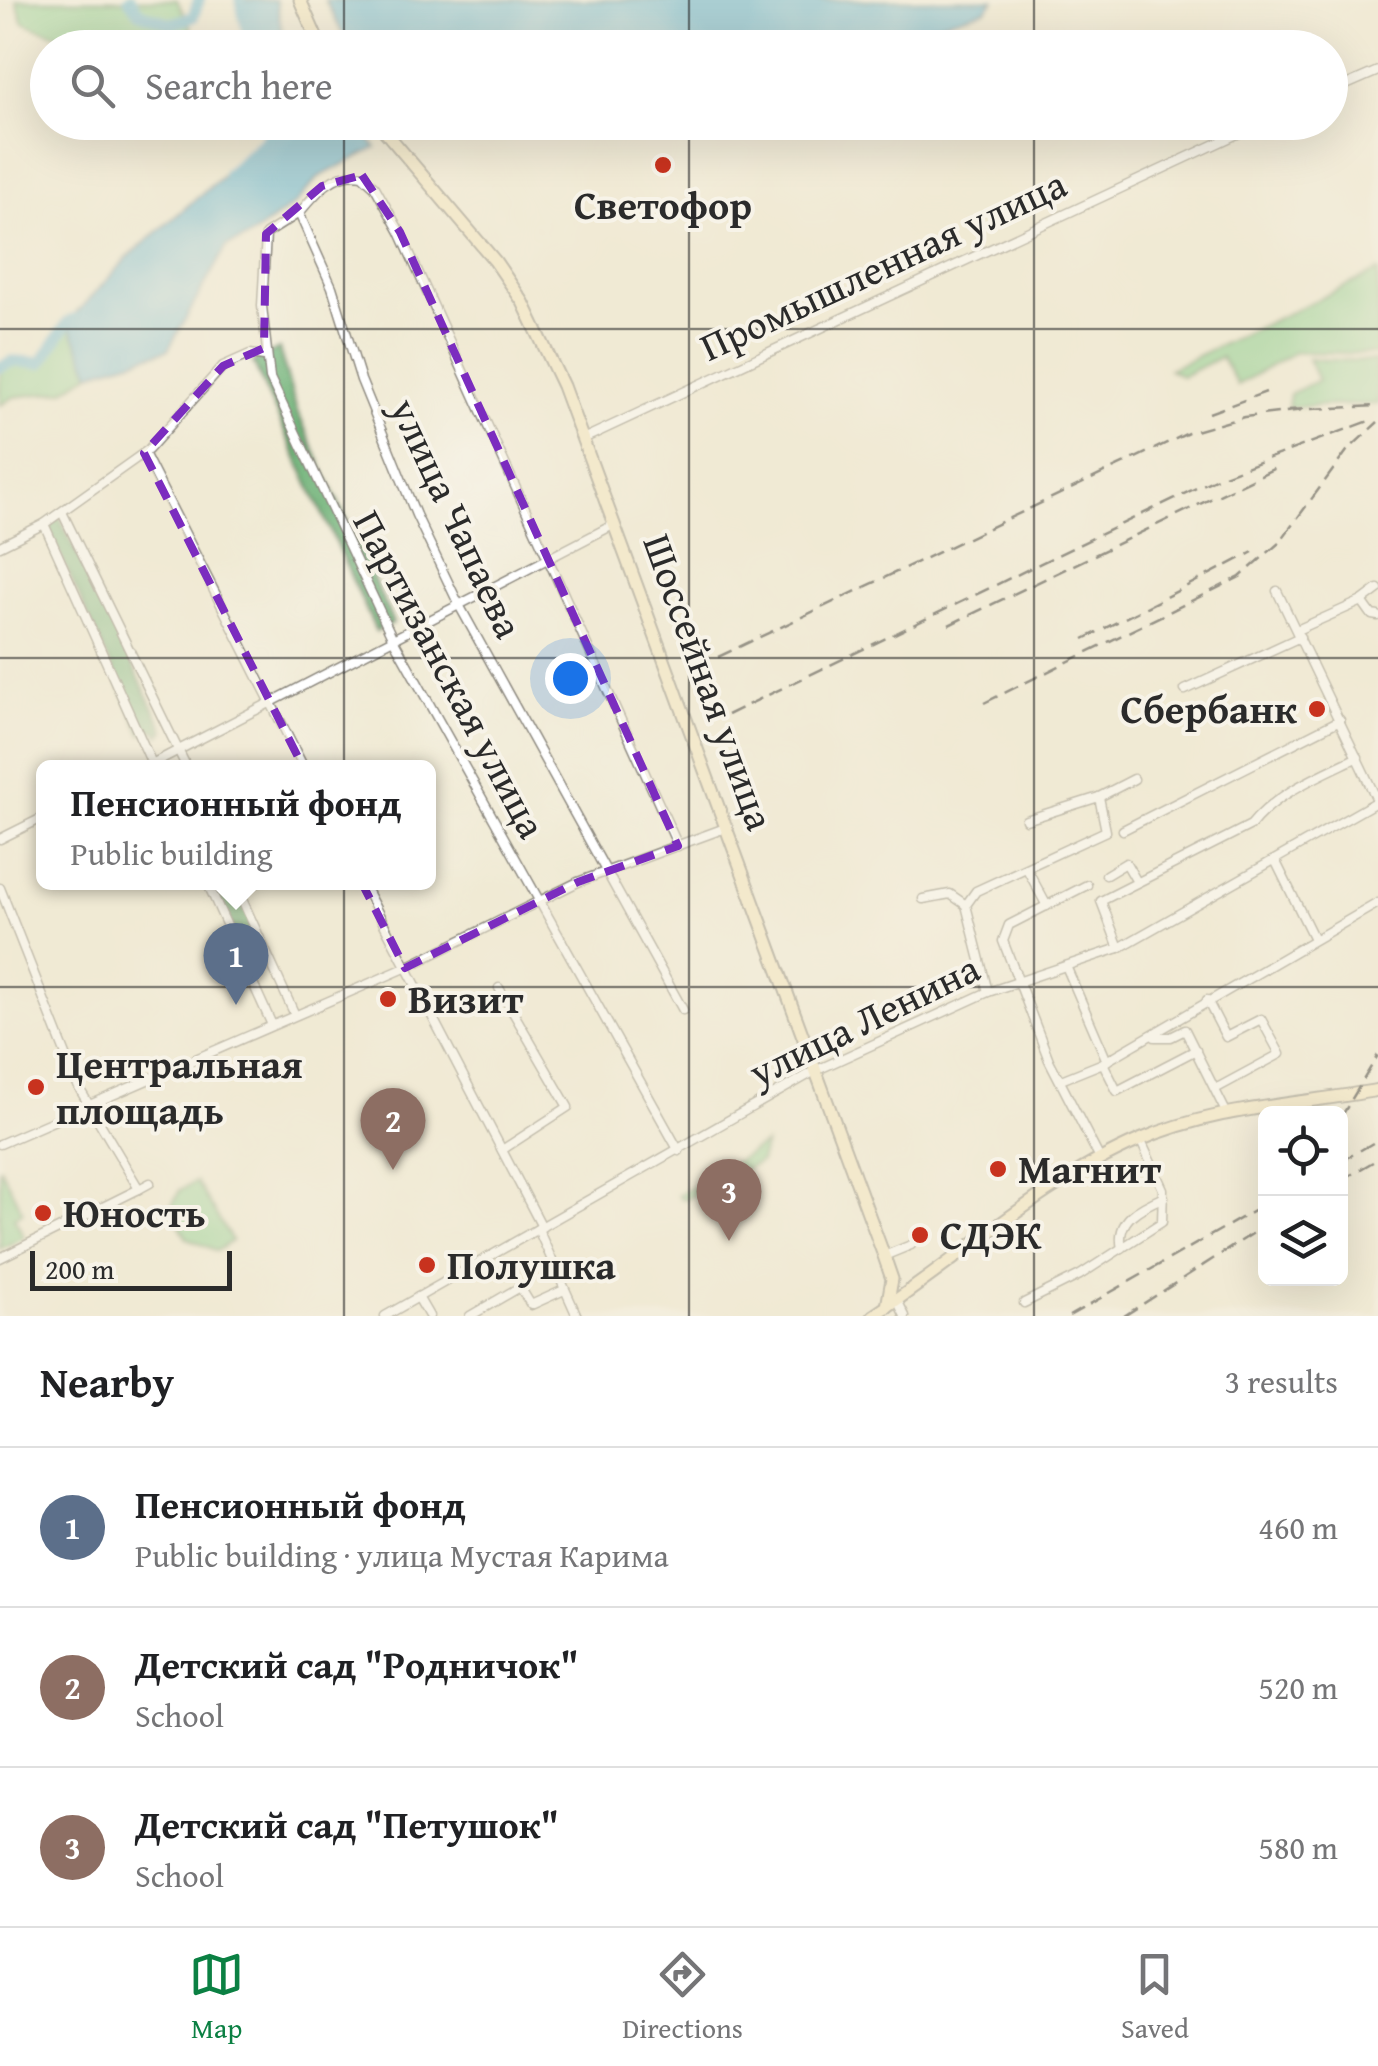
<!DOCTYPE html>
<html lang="en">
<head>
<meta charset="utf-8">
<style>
  :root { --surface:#fff; --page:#f2f2f2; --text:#202124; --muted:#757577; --line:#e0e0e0; --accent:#0b8043 }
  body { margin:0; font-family:"Gentium Book Plus",serif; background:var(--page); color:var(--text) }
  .controls { position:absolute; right:30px; bottom:30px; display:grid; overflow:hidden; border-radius:15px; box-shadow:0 10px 40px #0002 }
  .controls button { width:90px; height:90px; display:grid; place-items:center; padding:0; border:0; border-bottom:2px solid var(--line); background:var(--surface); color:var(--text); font:50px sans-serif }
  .scale { position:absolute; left:30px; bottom:25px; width:202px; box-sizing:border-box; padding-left:10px; border:5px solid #2b2b2b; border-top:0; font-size:28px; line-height:35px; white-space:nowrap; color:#2b2b2b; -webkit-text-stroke:8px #f7f3e8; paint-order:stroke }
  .you { position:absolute; left:570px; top:678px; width:35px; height:35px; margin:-25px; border:8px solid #fff; border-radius:50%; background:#1a73e8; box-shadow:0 0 0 15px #1a73e833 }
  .badge { display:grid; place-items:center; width:65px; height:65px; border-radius:50%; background:var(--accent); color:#fff; font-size:32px; font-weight:700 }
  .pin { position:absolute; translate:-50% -82px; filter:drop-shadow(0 2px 5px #0008) }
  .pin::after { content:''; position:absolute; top:52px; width:35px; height:30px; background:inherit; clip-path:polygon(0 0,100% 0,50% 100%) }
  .popup { position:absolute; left:36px; top:760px; width:400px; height:130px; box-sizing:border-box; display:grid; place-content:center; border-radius:15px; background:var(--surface); filter:drop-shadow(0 2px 8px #0005); font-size:32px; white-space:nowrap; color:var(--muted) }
  .popup b { font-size:38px; color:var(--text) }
  .popup::after { content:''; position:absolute; left:50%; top:100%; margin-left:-20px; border:20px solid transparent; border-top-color:var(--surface) }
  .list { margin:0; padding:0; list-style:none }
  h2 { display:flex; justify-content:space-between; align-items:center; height:130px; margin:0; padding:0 40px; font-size:42px }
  h2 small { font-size:32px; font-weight:400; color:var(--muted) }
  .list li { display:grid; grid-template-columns:65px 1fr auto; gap:30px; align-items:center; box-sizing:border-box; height:160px; padding:0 40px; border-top:2px solid var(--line) }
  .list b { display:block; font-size:38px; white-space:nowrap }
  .list p { margin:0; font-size:32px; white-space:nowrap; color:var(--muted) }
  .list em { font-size:32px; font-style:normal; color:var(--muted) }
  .icon { flex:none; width:55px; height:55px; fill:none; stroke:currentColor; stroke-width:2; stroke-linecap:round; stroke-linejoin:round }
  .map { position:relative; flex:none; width:1378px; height:1316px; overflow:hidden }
  .search { position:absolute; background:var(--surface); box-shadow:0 10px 40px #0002; left:30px; right:30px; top:30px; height:110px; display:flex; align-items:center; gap:25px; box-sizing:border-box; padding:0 35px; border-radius:55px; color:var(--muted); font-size:38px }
  .sheet { height:610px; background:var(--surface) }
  nav { display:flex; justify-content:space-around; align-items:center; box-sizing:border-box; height:140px; border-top:2px solid var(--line); background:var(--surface); font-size:28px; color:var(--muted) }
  nav a { display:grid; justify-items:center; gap:5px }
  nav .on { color:var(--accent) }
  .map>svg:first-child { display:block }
</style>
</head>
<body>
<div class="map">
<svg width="1378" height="1316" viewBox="0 0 1378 1316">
  <rect width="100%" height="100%" fill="#f7f3e8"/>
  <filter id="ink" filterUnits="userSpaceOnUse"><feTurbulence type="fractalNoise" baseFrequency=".01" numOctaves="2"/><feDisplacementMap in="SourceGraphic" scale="20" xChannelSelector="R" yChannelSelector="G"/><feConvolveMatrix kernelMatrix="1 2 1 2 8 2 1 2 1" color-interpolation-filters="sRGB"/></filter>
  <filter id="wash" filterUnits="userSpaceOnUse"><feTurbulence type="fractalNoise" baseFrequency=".0048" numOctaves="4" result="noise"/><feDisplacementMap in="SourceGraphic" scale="40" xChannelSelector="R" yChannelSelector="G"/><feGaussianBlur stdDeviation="2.25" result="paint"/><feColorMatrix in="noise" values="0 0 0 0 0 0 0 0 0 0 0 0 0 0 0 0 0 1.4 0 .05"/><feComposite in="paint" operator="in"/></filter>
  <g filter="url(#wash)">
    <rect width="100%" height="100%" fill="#f0ead4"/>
    <g fill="#83cc89" stroke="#577c5a" stroke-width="2.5">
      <path d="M16,0H177L192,29C156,53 60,41 23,22Z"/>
      <path d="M1378,271V354L1295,352L1237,385L1221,357L1182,376L1169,369Z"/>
      <path d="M68,322L91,373L64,391L14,397L0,405V366L12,361L41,363Z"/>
      <path d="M1308,359L1375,361L1378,404L1288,407L1290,394L1318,380Z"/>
      <path d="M765,1144L760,1162L686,1199L680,1198L678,1195Z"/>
      <path d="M0,1167L23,1212L14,1217L24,1237L0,1249Z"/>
      <path d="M196,1182L232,1241L217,1251L187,1238L170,1208L180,1190Z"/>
    </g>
    <g fill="#6ab075" stroke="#4a6e50" stroke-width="2.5">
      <path d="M279,349L297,411L393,623L376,631L253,362Z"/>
      <path d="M59,516L165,731L160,736L156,730L142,734L50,533V525Z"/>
      <path d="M211,883H233L268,964L251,972Z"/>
    </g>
    <g fill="#54aed1" stroke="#406c7e" stroke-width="2.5">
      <path d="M239,0H276L283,35L277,47H253Z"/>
      <path d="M325,0H994L986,10L853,47L350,48Z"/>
      <path d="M276,123H358L376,148L319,177L296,203L248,238L227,246L168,350L91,373L68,322L128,257L274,132Z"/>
    </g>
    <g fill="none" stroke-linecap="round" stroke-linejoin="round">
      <g stroke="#54aed1" stroke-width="12">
        <path d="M130,0L139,12L171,24L193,17L199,0"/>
        <path d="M240,0L252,48"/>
        <path d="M228,174C240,164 274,134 278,122"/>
        <path d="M0,367L12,361L41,363L68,322L83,317"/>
      </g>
    </g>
  </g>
  <g filter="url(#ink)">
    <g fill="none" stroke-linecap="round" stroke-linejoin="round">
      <defs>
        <g id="minor">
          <path d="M1330,92L1378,71"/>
          <path d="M299,213L266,234L262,306L270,378L392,637L679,1151"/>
          <path d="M585,438L1263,122"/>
          <path d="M144,453L304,768"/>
          <path d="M62,512L187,768"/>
          <path d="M44,524L153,766"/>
          <path d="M0,546L44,524L148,450L223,366L250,354L264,356"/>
          <path d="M1277,591L1378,802"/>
          <path d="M1362,601L1378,589"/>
          <path d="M1297,630L1362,601L1372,615L1378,616"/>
          <path d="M1185,690L1300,637"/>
          <path d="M144,768L615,524"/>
          <path d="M1026,820L1099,797"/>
          <path d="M1123,830L1340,720"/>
          <path d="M0,839L44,817"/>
          <path d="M678,846L400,232L375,187L362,175C334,170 316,193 299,213L332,287L361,380L416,515L459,605L683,1010"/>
          <path d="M1275,860L1314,939"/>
          <path d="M1027,869L1047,906"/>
          <path d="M1106,875L1126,863L1137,882"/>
          <path d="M207,882L272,1025"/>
          <path d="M234,882L295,1015"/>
          <path d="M362,882L542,1227"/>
          <path d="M1087,885L1009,925L1003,941L1049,1060L1100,1159"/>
          <path d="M0,888L79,1088L139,1189L150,1183"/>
          <path d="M923,899L950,894L966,905"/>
          <path d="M1119,948L1101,901L1251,825C1276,793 1321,775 1358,757"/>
          <path d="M1066,966L1107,1061"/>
          <path d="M499,988L568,1107L502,1150"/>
          <path d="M988,992L966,905L976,891L1106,831L1099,797L1134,779"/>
          <path d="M1207,1000L1226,1037L1261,1019L1280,1054L1217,1088"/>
          <path d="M1155,1037H1171L1185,1030L1227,1114"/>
          <path d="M1196,1050L1117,1091L1103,1063L1378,903"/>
          <path d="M1061,1080L1103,1063"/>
          <path d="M0,1144L405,968L578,882L728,827"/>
          <path d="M538,1229L577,1316"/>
          <path d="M1122,1248C1115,1219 1141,1207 1164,1197"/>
          <path d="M884,1256L911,1245"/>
          <path d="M0,1258L139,1189"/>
          <path d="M418,1297L429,1316"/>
          <path d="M897,1300L905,1316"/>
          <path d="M1024,1303L1080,1275L1162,1222L1163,1189L1140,1139"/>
          <path d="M385,1316L815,1071L988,992L1119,948L1378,801"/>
          <path d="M470,1316L520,1287L531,1305L564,1290"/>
        </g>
        <g id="secondary">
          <path d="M300,0L321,48"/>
          <path d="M377,122L495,261L523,302L563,386L884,1256L892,1279L887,1307"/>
          <path d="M873,1316C961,1258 1042,1182 1140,1140C1215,1107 1298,1105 1378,1090"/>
        </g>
      </defs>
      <use href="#minor" stroke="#8e8a80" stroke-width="11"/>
      <use href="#secondary" stroke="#8e8a80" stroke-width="15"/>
      <use href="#minor" stroke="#fff" stroke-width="8"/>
      <use href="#secondary" stroke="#f7e8c3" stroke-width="11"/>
      <g stroke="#2b2b2b" stroke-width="2.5" stroke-dasharray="15 8" stroke-linecap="butt">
        <path d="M1288,410L1378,406"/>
        <path d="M1209,413L1266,392"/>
        <path d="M949,625L1275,468"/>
        <path d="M1084,639L1253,552"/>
        <path d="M718,657L1188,433L1244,417L1302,410"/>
        <path d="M984,703L1240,577L1279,543L1347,451L1378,422"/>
        <path d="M727,715L1221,476L1369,421"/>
        <path d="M1340,1119L1378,1055"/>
        <path d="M1340,1162L1378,1140"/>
        <path d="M1340,1181L1378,1159"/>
        <path d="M1069,1316L1266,1204"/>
        <path d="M1124,1316L1266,1225"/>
      </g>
    </g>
  </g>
  <path d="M0 0H1378V1316H0ZM362,175L400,232L678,846L578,882L405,968L144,453L223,366L264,348L266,234L322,186Z" fill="#f0ead4" fill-opacity=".55" fill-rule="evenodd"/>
  <path fill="none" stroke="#7b2cbf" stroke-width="8" stroke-dasharray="20 12" stroke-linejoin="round" d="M362,175L400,232L678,846L578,882L405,968L144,453L223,366L264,348L266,234L322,186Z"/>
  <path fill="none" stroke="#2b2b2b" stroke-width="2.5" stroke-opacity="0.55" d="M344,0V48M689,0V48M1034,0V48M344,122V1316M689,122V1316M1034,122V1316M0,329H1378M0,658H1378M0,987H1378"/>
  <g fill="#c8321e" stroke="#f7f3e8" stroke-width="4">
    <circle cx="663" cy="165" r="10"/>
    <circle cx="1317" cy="709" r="10"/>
    <circle cx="388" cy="999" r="10"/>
    <circle cx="36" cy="1087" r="10"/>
    <circle cx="998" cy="1169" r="10"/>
    <circle cx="43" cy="1213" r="10"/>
    <circle cx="920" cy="1235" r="10"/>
    <circle cx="427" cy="1265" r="10"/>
  </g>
  <g text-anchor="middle" stroke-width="8" stroke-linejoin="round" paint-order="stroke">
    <g font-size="40" font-weight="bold" fill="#2b2b2b" stroke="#f7f3e8" text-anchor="start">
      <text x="663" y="219" text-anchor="middle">Светофор</text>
      <text x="1297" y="723" text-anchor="end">Сбербанк</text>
      <text x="408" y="1013">Визит</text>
      <text x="56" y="1078">Центральная<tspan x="56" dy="46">площадь</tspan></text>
      <text x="1018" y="1183">Магнит</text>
      <text x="63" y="1227">Юность</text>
      <text x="940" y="1249">СДЭК</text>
      <text x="447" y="1279">Полушка</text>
    </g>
    <g font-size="40" fill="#2b2b2b" stroke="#f7f3e8">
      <text transform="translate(883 265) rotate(-25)" y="14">Промышленная улица</text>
      <text transform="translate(457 518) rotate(65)" y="14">улица Чапаева</text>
      <text transform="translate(450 674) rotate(62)" y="14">Партизанская улица</text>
      <text transform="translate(709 682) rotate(70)" y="14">Шоссейная улица</text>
      <text transform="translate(864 1020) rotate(-26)" y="14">улица Ленина</text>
    </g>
  </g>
</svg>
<div class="controls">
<button><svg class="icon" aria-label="locate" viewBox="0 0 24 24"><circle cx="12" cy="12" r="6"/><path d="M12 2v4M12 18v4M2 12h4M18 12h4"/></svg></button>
<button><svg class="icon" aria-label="layers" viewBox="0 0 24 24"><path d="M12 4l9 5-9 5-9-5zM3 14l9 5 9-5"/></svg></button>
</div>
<div class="scale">200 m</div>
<div class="you"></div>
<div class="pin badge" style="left:236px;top:1005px;background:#5c6f8a">1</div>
<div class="popup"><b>Пенсионный фонд</b>Public building</div>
<div class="pin badge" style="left:393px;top:1170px;background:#8d6e63">2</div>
<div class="pin badge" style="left:729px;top:1241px;background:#8d6e63">3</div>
<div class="search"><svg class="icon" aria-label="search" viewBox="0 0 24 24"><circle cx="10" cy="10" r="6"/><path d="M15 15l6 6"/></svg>Search here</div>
</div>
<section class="sheet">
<h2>Nearby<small>3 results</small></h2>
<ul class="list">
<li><span class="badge" style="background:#5c6f8a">1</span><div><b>Пенсионный фонд</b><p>Public building · улица Мустая Карима</p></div><em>460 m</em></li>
<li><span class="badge" style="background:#8d6e63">2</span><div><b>Детский сад &quot;Родничок&quot;</b><p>School</p></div><em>520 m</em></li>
<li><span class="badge" style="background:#8d6e63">3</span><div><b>Детский сад &quot;Петушок&quot;</b><p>School</p></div><em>580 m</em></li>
</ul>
</section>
<nav>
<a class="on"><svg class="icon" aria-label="map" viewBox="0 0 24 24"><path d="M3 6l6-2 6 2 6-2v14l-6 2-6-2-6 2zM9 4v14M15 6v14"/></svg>Map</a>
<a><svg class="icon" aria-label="directions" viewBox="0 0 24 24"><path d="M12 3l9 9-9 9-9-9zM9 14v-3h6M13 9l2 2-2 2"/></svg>Directions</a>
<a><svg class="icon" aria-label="saved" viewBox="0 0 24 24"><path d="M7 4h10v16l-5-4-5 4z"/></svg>Saved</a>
</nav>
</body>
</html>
